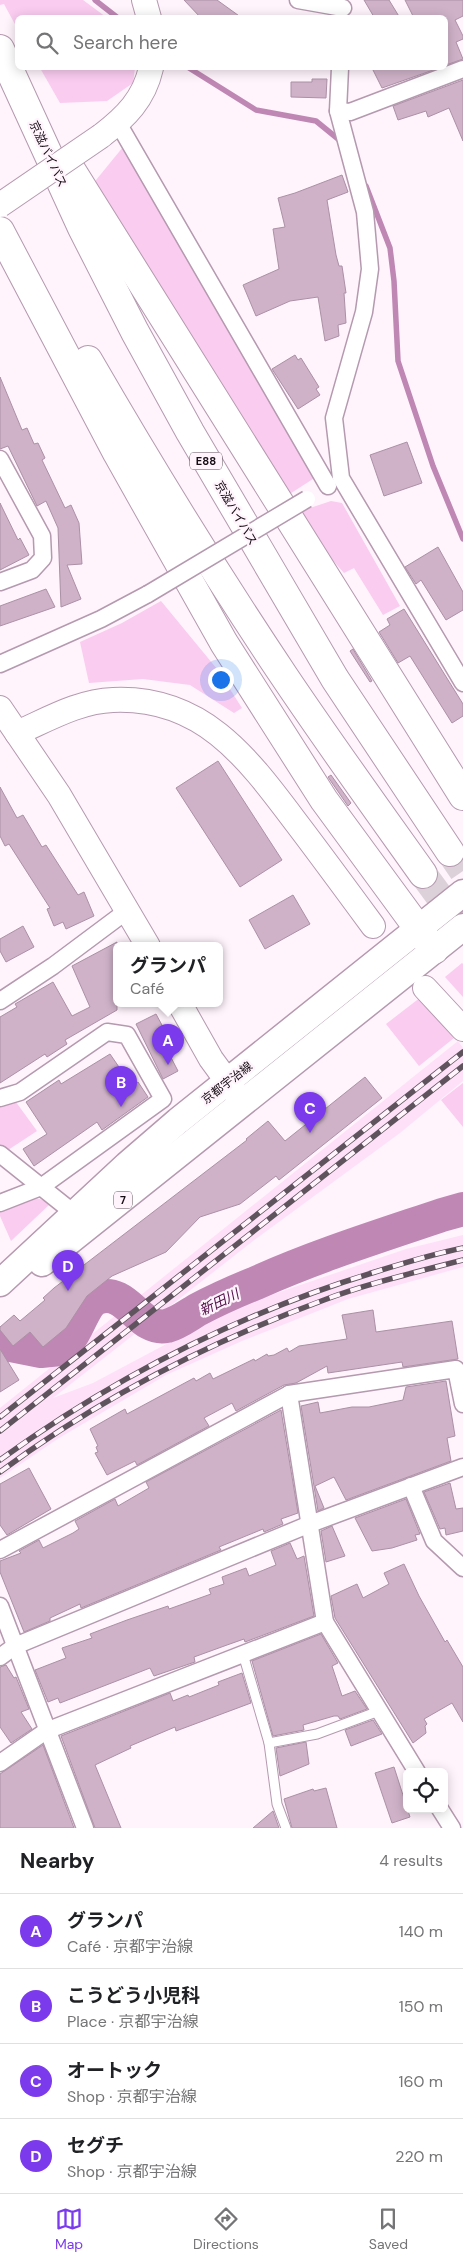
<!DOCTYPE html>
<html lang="en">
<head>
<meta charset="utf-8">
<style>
  :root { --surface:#fff; --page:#f2f2f2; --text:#202124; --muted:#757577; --line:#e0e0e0; --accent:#7c3aed }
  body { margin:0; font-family:"DM Sans","Noto Sans JP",sans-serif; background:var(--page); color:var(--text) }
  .controls { position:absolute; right:15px; bottom:15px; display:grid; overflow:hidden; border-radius:8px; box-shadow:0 2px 12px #0003 }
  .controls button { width:45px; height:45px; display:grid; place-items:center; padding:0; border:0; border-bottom:1px solid var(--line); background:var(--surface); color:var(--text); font:25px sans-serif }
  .you { position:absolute; left:220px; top:679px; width:18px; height:18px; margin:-12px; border:4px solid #fff; border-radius:50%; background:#1a73e8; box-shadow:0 0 0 8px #1a73e833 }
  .badge { display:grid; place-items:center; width:32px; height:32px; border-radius:50%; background:var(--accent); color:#fff; font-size:16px; font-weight:700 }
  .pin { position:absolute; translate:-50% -41px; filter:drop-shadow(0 1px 2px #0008) }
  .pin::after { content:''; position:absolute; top:26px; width:18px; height:15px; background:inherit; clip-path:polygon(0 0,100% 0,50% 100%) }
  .popup { position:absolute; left:113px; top:942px; width:110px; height:65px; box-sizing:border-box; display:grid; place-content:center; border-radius:8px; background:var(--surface); filter:drop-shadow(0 1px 4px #0005); font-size:16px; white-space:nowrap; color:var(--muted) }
  .popup b { font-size:19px; color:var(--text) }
  .popup::after { content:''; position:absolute; left:50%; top:100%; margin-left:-10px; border:10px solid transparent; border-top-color:var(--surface) }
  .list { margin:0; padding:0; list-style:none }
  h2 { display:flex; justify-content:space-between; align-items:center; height:65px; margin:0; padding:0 20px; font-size:21px }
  h2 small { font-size:16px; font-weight:400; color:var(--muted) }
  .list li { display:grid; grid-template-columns:32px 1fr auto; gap:15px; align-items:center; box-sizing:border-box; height:75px; padding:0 20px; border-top:1px solid var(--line) }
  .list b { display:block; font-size:19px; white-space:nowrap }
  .list p { margin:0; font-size:16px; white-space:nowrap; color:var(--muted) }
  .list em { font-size:16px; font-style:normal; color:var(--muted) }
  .icon { flex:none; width:28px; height:28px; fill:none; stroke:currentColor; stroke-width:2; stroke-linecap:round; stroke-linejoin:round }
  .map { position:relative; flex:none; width:463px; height:1828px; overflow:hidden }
  .search { position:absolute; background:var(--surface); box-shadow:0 2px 12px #0003; left:15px; right:15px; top:15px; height:55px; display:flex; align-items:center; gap:12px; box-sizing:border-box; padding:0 18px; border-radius:8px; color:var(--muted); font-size:19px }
  .sheet { height:365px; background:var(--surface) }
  nav { display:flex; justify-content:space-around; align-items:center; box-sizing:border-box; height:70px; border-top:1px solid var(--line); background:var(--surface); font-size:14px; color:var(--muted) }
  nav a { display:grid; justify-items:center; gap:2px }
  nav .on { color:var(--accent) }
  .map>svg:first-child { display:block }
</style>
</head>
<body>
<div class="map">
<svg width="463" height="1828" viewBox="0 0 463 1828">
  <rect width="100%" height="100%" fill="#fff3fc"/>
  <path fill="#fee1f8" d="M458,1041L463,1048V1081L400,1133L253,1241L53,1398L93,1383L236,1307L406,1249L463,1235V1267L348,1299L242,1341L166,1375L59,1438L0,1478V1408Z"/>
  <g fill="#faccf0">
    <path d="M0,0H83L106,17L18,18L17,28L4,4L0,5Z"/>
    <path d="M40,68H135L133,83L107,101L60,103Z"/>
    <path d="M123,147L316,477L282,499L92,185Z"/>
    <path d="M331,501L342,503L400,606L383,615L354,568L344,573L313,538L298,512Z"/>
    <path d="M161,601L217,669L242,708L234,713L190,685L143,679L89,683L80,642L122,623Z"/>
    <path d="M462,963L463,964V997L445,977Z"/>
    <path d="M421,997L454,1038L419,1066L386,1024Z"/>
    <path d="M463,1083V1127L441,1100Z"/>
    <path d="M13,1098L37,1131L8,1150L0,1146V1103Z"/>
    <path d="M28,1197L40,1199L50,1204L11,1241L0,1216V1208Z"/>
  </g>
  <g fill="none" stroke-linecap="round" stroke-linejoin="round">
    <g stroke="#bf87b4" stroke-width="5.5">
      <path d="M95,0L118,18"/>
      <path d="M189,68L256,110L316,121L343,143"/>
      <path d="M366,186L390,248L394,281L398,361L433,466L463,539"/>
    </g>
    <path stroke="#bf87b4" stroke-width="34" d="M0,1343L41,1351L60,1349C77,1338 82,1304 97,1298C127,1286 139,1332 167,1326C178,1323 187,1316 197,1310C216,1300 236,1291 256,1283C316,1256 380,1236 442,1215L463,1209"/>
  </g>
  <g fill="#cfb2c8" stroke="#ac90a6">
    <path d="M184,0H217L242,18H201Z"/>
    <path d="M364,0H389L400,18L374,17Z"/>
    <path d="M405,0H463V16L455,20L463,36V39L456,42L463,59L446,65V18H414Z"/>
    <path d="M372,68H439L382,88Z"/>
    <path d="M312,79H327L326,98L291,97V82H312Z"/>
    <path d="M463,80V141L449,108L428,117L426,111L398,120L393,106Z"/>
    <path d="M342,175L348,192L327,200L336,255L339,266H342L346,293H344L346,323L338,325L339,336L325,341L318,297L290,301L256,316L243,285L279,269L273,229L285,227L278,198L295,193Z"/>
    <path d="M295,355L298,360L301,358L319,387L316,389L320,395L298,409L272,369Z"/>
    <path d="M0,377L22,430L27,428L34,444L38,443L45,458L42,460L65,508L71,505L79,523L82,564L67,565L81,599L61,607L58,528L46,501L37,506L8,446L0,449Z"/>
    <path d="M407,442L422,483L384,496L370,455Z"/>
    <path d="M0,503L18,540L20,538L29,555L0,570Z"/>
    <path d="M438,547L463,592V610L446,620L421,580L416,584L405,567Z"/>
    <path d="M46,589L55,607L0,626V606Z"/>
    <path d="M404,609L463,704V716L452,723L410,656L398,663L379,632L390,625L387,619Z"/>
    <path d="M353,649L372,681L370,682L350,651Z"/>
    <path d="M218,761L282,860L240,887L176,788Z"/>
    <path d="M331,775L351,803L348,806L328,777Z"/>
    <path d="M0,787L17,818L23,815L42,847L46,845L78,895L84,892L94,916L66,929L63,922L54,926L47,909L50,908L9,844L5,846L0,836Z"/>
    <path d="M293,895L310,924L265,949L249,920Z"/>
    <path d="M23,926L34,947L6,962L0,951V939Z"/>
    <path d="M117,942V1010L65,1040L67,1044L47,1057L45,1054L0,1083V1017L17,1007L15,1004L53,982L72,1016L90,1007L72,966Z"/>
    <path d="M156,1014L171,1042L165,1046L178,1071L163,1079L136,1024Z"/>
    <path d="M110,1054L132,1086L138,1082L148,1097L102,1130L97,1122L34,1166L23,1149L47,1134L26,1102L59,1080L61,1084Z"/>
    <path d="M365,1077L382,1098L279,1180L276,1176L240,1204L200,1217L166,1252L112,1276L87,1296L66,1328L43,1347L30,1332L13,1346L0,1330V1327L14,1315L20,1321L45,1300L43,1298L54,1288L247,1140L246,1139L268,1121L285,1141Z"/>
    <path d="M373,1310L376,1332L452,1321L458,1359L403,1367L402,1362L328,1373L327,1366L296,1383L284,1385L236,1411L232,1403L204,1418L209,1426L137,1465L135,1461L107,1475L95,1453L98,1452L96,1447L98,1446L90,1429L125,1409L127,1414L194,1378L196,1381L210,1373L213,1379L254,1359L255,1361L267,1354L268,1356L274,1355L287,1348L289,1352L299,1346L347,1339L342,1315Z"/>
    <path d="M0,1349L19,1380L0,1392Z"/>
    <path d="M446,1381L455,1436L447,1438L451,1461L346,1500L334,1477L315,1486L324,1508L318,1511L301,1406L318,1402L320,1413L352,1407H369L403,1400L406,1387Z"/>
    <path d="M281,1410L298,1513L281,1519L283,1524L264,1532L263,1529L219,1547L221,1550L81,1608L80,1604L50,1618V1621L24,1632L0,1572V1561L21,1553L19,1551L39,1540L43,1548L73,1533L79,1529L75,1521L115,1499L118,1506L149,1488L146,1482Z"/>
    <path d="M29,1468L51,1509L7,1535L0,1525V1484Z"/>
    <path d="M450,1483L456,1509L463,1508V1531L446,1535L445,1528L440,1529L424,1492Z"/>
    <path d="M406,1499L420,1534L415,1535L417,1540L392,1548L372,1551L355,1518Z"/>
    <path d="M332,1526L345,1556L326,1562L321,1531Z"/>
    <path d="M290,1543L297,1559L304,1556L314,1616L245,1642L244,1639L227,1645L194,1657L195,1662L154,1676L150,1668L60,1703L58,1698L48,1702L35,1670L66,1658L62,1648L92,1638L90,1634L127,1620L168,1606L169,1609L211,1594L209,1589L224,1584L222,1577L246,1568L249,1576L276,1565L271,1551Z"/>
    <path d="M404,1564L419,1596L445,1642L447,1640L463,1667V1722L452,1703L424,1719L427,1724L425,1726L426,1733L413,1743L335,1618L331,1596L357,1584L363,1598L389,1584L384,1573Z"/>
    <path d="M321,1634L338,1663L332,1666L342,1696L355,1691L367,1709L340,1719L338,1716H334L303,1725L304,1730L273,1736L252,1661Z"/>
    <path d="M6,1665L14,1678L16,1677L29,1709L21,1712L32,1729L11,1743L0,1727V1667Z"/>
    <path d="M242,1673L251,1703L176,1731L175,1727L130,1746L131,1748L95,1765L121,1828H95L61,1736L170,1693L173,1701L188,1695L189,1697L219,1685L218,1682Z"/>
    <path d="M373,1720L382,1734L351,1746L345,1730Z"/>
    <path d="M306,1742L309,1764L280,1776L276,1748Z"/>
    <path d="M43,1745L74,1828H0V1774Z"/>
    <path d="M394,1767L410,1817L392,1823L375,1773Z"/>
    <path d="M326,1788L337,1828H292L284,1799L313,1789L314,1791Z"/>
    <path d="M273,1811L279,1828H253Z"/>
  </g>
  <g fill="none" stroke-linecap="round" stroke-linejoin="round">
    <g stroke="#dcd0d9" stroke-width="28" stroke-dasharray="28 14" stroke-linecap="butt">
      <path d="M450,852L463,871"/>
      <path d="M423,874L461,926"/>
    </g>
    <defs>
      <g id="lane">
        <path d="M243,1654L269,1743L277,1804L286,1828"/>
        <path d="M269,1743L317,1734L379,1711"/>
      </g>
      <g id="street">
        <path d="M298,0L343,8"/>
        <path d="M340,68L338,111L365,212L370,269L364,312L334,418L341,478L463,683"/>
        <path d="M338,111L350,112L463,69"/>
        <path d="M118,123L328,486"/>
        <path d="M0,459L42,536L43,558L32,570L0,582"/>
        <path d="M0,664L101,619L148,594"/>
        <path d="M0,1001L53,966L128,910"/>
        <path d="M0,1098L20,1092L107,1032L127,1035L163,1099L41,1187L0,1203"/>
        <path d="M0,1154L80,1218"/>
        <path d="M289,1394L325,1622L417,1772"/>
        <path d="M411,1486L434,1541L463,1568"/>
        <path d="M0,1550L289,1394L456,1369L463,1404"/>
        <path d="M0,1606L85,1828"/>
        <path d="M0,1657L15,1646L310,1524L463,1467"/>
        <path d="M0,1763L46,1731L325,1622"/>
        <path d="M440,1809L452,1828"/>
      </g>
      <g id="secondary">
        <path d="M144,0L149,18"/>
        <path d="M101,136C126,117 144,99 151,68"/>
        <path d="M0,708L59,795L148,946"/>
        <path d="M17,733C47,720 79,701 113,700C204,696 249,760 298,825C323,858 348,892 373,926"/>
        <path d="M425,988L463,1029"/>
        <path d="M180,1004L211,1059L238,1096"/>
      </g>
      <g id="primary">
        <path d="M42,1263L463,927"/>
        <path d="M0,1283L127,1165L178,1121L463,893"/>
      </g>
      <g id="highway">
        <path d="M0,49L82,228L135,332L190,432L335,679L450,852"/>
        <path d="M70,168L463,796"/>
        <path d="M0,231L117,453L224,643L324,800L434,950"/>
        <path d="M88,360C150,467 215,573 284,676C329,743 376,808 423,874"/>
      </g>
    </defs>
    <use href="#lane" stroke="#b599af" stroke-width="11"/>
    <use href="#street" stroke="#b599af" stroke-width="19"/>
    <use href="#secondary" stroke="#b599af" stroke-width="26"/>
    <use href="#primary" stroke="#b599af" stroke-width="29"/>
    <use href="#highway" stroke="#b599af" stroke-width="30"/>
    <use href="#lane" stroke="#fff" stroke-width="9"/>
    <use href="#street" stroke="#fff" stroke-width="16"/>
    <use href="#secondary" stroke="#fff" stroke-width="24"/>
    <use href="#primary" stroke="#fff" stroke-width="26"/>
    <use href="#highway" stroke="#fff" stroke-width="28"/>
    <defs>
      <g id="rail">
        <path d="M0,1417L463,1052"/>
        <path d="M0,1431L463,1066"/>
        <path d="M0,1460C115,1377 240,1313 375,1272C404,1263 433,1254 463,1248"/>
        <path d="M0,1472C99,1399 209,1342 324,1300C369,1283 417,1272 463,1260"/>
      </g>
    </defs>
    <use href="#rail" stroke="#5f545d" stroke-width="5.5"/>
    <use href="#rail" stroke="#fff3fc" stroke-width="4" stroke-dasharray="11" stroke-linecap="butt"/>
    <defs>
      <path id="street-bridge" d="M148,594L307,499"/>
      <path id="secondary-bridge" d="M0,205L101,136"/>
    </defs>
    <use href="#street-bridge" stroke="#b599af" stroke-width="19" stroke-linecap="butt"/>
    <use href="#secondary-bridge" stroke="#b599af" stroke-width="26" stroke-linecap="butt"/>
    <use href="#street-bridge" stroke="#fff" stroke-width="16"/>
    <use href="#secondary-bridge" stroke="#fff" stroke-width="24"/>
  </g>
  <g text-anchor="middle" stroke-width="4.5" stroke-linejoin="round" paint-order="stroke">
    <g fill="#fff3fc" stroke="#5c515a" stroke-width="1">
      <rect x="190" y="452.5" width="32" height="17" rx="4"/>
      <rect x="114" y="1191.5" width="18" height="17" rx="4"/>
    </g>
    <g font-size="11" font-weight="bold" fill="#160c14">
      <text x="206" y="465">E88</text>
      <text x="123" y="1204">7</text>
    </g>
    <g font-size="12" fill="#160c14" stroke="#fff3fc">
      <text transform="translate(48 154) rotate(65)" y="4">京滋バイパス</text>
      <text transform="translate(236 513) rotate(60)" y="4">京滋バイパス</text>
      <text transform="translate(227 1083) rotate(-38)" y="4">京都宇治線</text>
    </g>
    <g font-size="14" font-style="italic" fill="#500c48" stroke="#fff3fc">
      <text transform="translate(219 1302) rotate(-26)" y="5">新田川</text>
    </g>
  </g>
</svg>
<div class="controls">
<button><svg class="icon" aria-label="locate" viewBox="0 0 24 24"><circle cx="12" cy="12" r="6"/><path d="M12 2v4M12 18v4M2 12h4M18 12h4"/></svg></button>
</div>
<div class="you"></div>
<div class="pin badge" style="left:168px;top:1065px">A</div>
<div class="popup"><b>グランパ</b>Café</div>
<div class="pin badge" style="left:121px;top:1107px">B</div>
<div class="pin badge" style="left:310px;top:1133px">C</div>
<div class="pin badge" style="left:68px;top:1291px">D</div>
<div class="search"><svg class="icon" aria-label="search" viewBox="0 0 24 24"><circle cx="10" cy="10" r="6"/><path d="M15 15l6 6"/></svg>Search here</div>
</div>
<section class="sheet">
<h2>Nearby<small>4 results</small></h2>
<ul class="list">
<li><span class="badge">A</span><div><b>グランパ</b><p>Café · 京都宇治線</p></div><em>140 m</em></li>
<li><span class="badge">B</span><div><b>こうどう小児科</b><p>Place · 京都宇治線</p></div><em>150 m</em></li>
<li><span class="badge">C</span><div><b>オートック</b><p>Shop · 京都宇治線</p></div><em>160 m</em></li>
<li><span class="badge">D</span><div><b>セグチ</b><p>Shop · 京都宇治線</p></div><em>220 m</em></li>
</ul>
</section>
<nav>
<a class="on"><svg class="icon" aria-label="map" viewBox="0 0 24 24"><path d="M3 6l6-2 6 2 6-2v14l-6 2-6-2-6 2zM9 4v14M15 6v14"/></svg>Map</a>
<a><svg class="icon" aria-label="directions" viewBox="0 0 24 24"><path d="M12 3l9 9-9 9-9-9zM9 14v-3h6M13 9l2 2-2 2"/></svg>Directions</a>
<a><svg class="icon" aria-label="saved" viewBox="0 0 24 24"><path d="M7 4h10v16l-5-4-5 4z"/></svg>Saved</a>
</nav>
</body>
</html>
